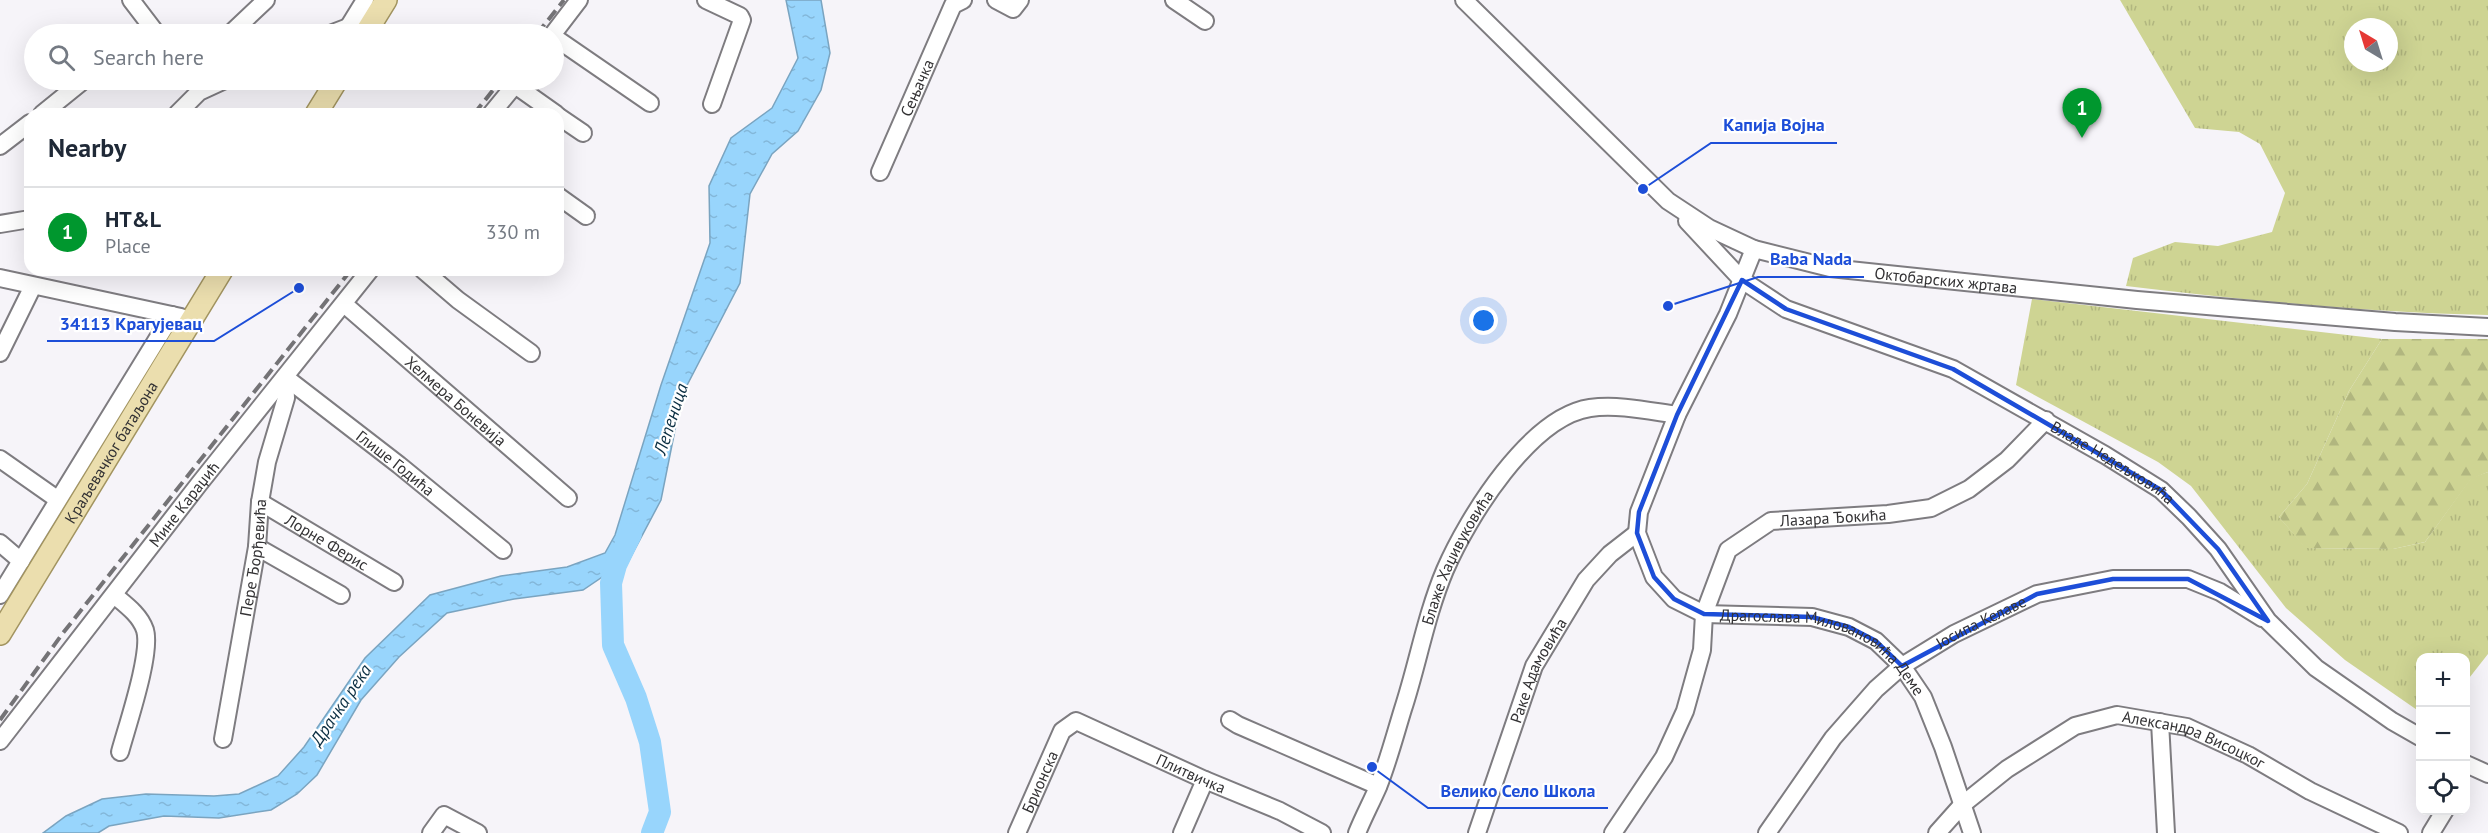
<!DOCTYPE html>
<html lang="en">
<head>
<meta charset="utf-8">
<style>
  :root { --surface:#fff; --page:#f2f2f3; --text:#1f2937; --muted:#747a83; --line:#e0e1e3; --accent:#00972e }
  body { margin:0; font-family:"PT Sans",sans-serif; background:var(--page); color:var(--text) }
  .controls { position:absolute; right:18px; bottom:18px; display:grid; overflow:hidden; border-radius:12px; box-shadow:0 6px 24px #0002 }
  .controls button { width:54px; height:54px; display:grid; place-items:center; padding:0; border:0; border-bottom:2px solid var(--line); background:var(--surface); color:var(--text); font:30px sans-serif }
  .compass { position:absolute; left:2344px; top:18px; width:54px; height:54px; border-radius:50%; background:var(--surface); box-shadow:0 6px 24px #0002; rotate:322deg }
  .you { position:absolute; left:1484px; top:321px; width:21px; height:21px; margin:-15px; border:4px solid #fff; border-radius:50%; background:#1a73e8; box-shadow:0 0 0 9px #1a73e833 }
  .badge { display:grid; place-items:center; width:39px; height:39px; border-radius:50%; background:var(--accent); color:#fff; font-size:20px; font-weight:700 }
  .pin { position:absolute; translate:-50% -50px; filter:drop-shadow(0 2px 3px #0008) }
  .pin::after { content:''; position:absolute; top:32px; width:21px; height:18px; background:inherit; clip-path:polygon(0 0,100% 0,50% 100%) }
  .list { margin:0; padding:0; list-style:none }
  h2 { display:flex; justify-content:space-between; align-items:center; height:78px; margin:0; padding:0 24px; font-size:26px }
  h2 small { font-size:20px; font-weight:400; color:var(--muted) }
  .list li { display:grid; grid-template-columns:39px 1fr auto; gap:18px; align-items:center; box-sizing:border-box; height:90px; padding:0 24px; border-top:2px solid var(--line) }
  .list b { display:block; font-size:22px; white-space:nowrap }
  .list p { margin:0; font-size:20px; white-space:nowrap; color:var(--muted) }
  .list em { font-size:20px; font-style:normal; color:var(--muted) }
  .icon { flex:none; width:33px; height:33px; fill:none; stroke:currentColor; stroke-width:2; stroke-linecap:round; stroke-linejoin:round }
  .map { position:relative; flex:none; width:2488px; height:833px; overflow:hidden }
  .search { position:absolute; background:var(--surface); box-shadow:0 6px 24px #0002; left:24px; top:24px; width:540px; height:66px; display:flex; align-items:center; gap:15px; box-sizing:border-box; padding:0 21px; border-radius:33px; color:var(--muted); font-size:22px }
  .panel { position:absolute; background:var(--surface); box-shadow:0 6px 24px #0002; left:24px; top:108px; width:540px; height:168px; border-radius:18px }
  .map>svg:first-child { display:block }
</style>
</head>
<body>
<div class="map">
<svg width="2488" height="833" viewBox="0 0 2488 833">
  <defs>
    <pattern id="grass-tufts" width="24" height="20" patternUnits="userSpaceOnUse" patternTransform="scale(1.5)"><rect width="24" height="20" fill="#ced493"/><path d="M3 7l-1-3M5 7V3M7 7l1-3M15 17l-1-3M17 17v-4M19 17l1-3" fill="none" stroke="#b1b67f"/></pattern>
    <pattern id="forest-firs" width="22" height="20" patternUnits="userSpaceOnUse" patternTransform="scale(1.5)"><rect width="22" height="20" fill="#ced493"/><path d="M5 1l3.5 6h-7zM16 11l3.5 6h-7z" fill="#b1b67f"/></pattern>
    <pattern id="water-ripples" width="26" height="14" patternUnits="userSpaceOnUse" patternTransform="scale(1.5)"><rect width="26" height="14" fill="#98d5fc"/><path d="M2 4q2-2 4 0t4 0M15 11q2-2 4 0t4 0" fill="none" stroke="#83b7d9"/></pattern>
  </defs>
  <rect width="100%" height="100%" fill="#f6f4f9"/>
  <g fill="url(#grass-tufts)" fill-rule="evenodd">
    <path d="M2120,0H2488V315C2367,313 2247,300 2126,286L2133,258L2175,242L2218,246L2272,232L2285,193L2260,144L2239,132L2195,128ZM2353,27H2389V63H2353Z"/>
    <path d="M2032,299L2382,339L2349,391L2307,484L2279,517L2306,548L2393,549L2425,542L2471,478L2488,472V654L2466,682V658H2420V712L2345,660L2286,608L2191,486L2158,462L2016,385Z"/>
  </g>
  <path fill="url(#forest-firs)" d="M2382,339H2488V472L2471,479L2425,542L2393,549L2305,548L2279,517L2307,484L2349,391Z"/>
  <path fill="url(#water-ripples)" stroke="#7aa4c0" stroke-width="1.5" d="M786,0H821L830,53L821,90L798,131L772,154L750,194L740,283L682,395L661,500L627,564L615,558L611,571L583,590L514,599L447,613L399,657L361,700L317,775L297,794L271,810L219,818L164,816L109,826L98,833H43L66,816L102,799L146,794L214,796L239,794L278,776L304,747L365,658L430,595L501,576L567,567L605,553L615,535L661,385L710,243L709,186L731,138L772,108L798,58Z"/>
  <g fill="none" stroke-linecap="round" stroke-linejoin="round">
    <path stroke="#98d5fc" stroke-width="22" d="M631,534L616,565L611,583L613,645L636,698L650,742L660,812L652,833"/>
    <defs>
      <g id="minor">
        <path d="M131,0L157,34"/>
        <path d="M706,0L740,16L742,20L712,104"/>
        <path d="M996,0L1013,9L1020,0"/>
        <path d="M1174,0L1205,21"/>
        <path id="s1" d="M1464,0L1668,201L1709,228L1754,249L1830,268L2137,300L2395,322L2488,327"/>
        <path d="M349,26L365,0"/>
        <path d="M230,34L266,0"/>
        <path d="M330,34L377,16"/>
        <path d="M553,34L579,0"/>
        <path d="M554,37L650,103"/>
        <path d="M515,85L556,114"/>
        <path d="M42,114L84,80"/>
        <path d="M177,114L199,92L225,80"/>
        <path d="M491,114L519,80"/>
        <path d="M558,116L583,133"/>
        <path d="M0,146L30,123"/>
        <path id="s2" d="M880,172L953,5L963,0"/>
        <path d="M558,196L586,216"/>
        <path id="s3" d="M1687,221L1742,280L1786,309L1953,369L2105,455L2161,490L2189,517L2218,549L2268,621L2316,668L2392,721L2420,737"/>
        <path d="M0,224L30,219"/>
        <path id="s4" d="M1754,249L1728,314L1677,415L1639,512L1637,533L1654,577L1674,599L1704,614L1812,617L1849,627L1876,641L1902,666L1923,697L1943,747L1972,833"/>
        <path d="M423,270L458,300L531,353"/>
        <path d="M0,278L181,317"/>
        <path id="s5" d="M344,304L568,498"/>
        <path d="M0,353L33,286"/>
        <path id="s6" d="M285,377L399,465L503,550"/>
        <path d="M0,459L57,499"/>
        <path id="s7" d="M260,502L394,582"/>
        <path d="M0,543L21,561"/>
        <path d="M257,547L341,595"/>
        <path d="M0,595L172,315"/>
        <path d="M114,595C126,605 140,615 145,630C152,653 127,726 120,752"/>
        <path d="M1230,720L1238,725L1378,786"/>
        <path d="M2160,722L2166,833"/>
        <path id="s8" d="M223,739L257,547L260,502L267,462L286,398L285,377"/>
        <path id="s9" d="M0,741L199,484L370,270"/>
        <path d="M2466,764L2488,774"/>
        <path d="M431,833L444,815L478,833"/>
        <path id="s10" d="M1017,833L1062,731L1076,721L1205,780L1280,811L1322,833"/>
        <path d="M1182,833L1205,780"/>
        <path id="s11" d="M1357,833C1363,818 1371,803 1378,787C1388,762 1395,735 1403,709C1418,663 1426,615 1445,570C1468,517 1530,417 1590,408C1618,404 1649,411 1677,415"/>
        <path id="s12" d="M1477,833L1534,666L1586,580L1610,554L1637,533"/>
        <path id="s13" d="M1613,833L1664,757L1685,711L1702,650L1704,614L1728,550L1771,521L1888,514L1931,508L1969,489L2007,460L2046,420"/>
        <path id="s14" d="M1767,833L1833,738L1876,689L1902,666L1954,634L2037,594L2113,579H2188L2220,592L2262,618"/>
        <path id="s15" d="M1937,833L1962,805L2007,769L2075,726L2117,715L2187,727L2248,755L2310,791L2399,833"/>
        <path d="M2431,833L2445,810"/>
      </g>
      <g id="major">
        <path d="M365,34L386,0"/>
        <path d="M316,114L337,80"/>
        <path id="s16" d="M0,634L222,270"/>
      </g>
    </defs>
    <use href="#minor" stroke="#7e7c80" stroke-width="20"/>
    <use href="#major" stroke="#a29460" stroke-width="24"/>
    <use href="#minor" stroke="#fff" stroke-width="16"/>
    <use href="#major" stroke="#ebdeae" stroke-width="21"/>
    <g stroke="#747376" stroke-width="4" stroke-dasharray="12 6" stroke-linecap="butt">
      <path d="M537,34L564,0"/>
      <path d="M474,114L501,80"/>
      <path d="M0,720L63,633L351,270"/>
    </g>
  </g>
  <path fill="none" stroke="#1d4ed8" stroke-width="4.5" stroke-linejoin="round" d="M1742,280L1786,309L1953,369L2161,490L2218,549L2268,621L2188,579H2113L2037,594L1902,666L1876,641L1849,627L1812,617L1704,614L1674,599L1654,577L1637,533L1639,512L1677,415Z"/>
  <g text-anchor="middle" stroke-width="4.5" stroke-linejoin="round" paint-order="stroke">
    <g font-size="16" fill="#333234" stroke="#fff">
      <text dy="6" stroke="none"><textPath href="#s2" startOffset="92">Сењачка</textPath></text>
      <text dy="6" stroke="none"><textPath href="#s1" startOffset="580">Октобарских жртава</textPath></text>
      <text dy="6" stroke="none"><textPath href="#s5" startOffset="148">Хелмера Боневија</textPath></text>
      <text dy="6" stroke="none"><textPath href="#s16" startOffset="213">Краљевачког батаљона</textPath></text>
      <text dy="6" stroke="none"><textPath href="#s6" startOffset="140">Глише Годића</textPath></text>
      <text dy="6" stroke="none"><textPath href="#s3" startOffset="496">Владе Недељковића</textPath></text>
      <text dy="6" stroke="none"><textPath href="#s9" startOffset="300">Мине Караџић</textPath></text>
      <text dy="6" stroke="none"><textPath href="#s13" startOffset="424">Лазара Ђокића</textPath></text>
      <text dy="6" stroke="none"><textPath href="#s7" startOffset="78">Лорне Ферис</textPath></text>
      <text dy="6" stroke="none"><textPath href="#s8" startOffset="184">Пере Ђорђевића</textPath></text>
      <text dy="6" stroke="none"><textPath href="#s11" startOffset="294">Блаже Хаџивуковића</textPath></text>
      <text dy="6" stroke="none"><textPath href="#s14" startOffset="306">Јосипа Келаве</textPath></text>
      <text dy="6" stroke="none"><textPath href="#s4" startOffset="550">Драгослава Миловановића Деме</textPath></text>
      <text dy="6" stroke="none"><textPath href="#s12" startOffset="174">Раке Адамовића</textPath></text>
      <text dy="6" stroke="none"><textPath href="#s15" startOffset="300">Александра Висоцког</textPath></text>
      <text dy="6" stroke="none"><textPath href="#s10" startOffset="255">Плитвичка</textPath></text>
      <text dy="6" stroke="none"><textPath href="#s10" startOffset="56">Брионска</textPath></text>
    </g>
    <g font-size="18" font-style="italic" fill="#0a2e42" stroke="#fff">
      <text transform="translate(671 419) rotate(-72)" y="6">Лепеница</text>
      <text transform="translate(341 705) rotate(-56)" y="6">Драчка река</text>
    </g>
  </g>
  <path fill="none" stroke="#1d4ed8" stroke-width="2" d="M1643 189L1711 143H1837M1668 306L1758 277H1864M299 288L214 341H47M1372 767L1428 808H1608"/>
  <g fill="#1d4ed8" stroke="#fff" stroke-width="2">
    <circle cx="1643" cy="189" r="6"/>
    <circle cx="1668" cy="306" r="6"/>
    <circle cx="299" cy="288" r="6"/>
    <circle cx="1372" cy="767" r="6"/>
  </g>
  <g font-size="18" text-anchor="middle" font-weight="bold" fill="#1d4ed8" stroke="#fff" stroke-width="4.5" stroke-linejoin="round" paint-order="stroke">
    <text x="1774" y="131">Капија Војна</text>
    <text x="1811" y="265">Baba Nada</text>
    <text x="131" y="330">34113 Крагујевац</text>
    <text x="1518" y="797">Велико Село Школа</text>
  </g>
</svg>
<div class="controls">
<button>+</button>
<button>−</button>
<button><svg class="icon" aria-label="locate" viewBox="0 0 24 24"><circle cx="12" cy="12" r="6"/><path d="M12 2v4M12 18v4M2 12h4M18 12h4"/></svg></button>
</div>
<svg class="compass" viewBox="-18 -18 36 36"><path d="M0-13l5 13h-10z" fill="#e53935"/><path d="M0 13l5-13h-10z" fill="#747a83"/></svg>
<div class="you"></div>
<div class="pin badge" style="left:2082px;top:138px">1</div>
<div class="search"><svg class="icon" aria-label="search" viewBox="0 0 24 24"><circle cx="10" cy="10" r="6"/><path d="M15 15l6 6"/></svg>Search here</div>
<section class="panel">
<h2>Nearby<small></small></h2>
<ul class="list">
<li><span class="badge">1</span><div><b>HT&amp;L</b><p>Place</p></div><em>330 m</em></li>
</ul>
</section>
</div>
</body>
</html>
